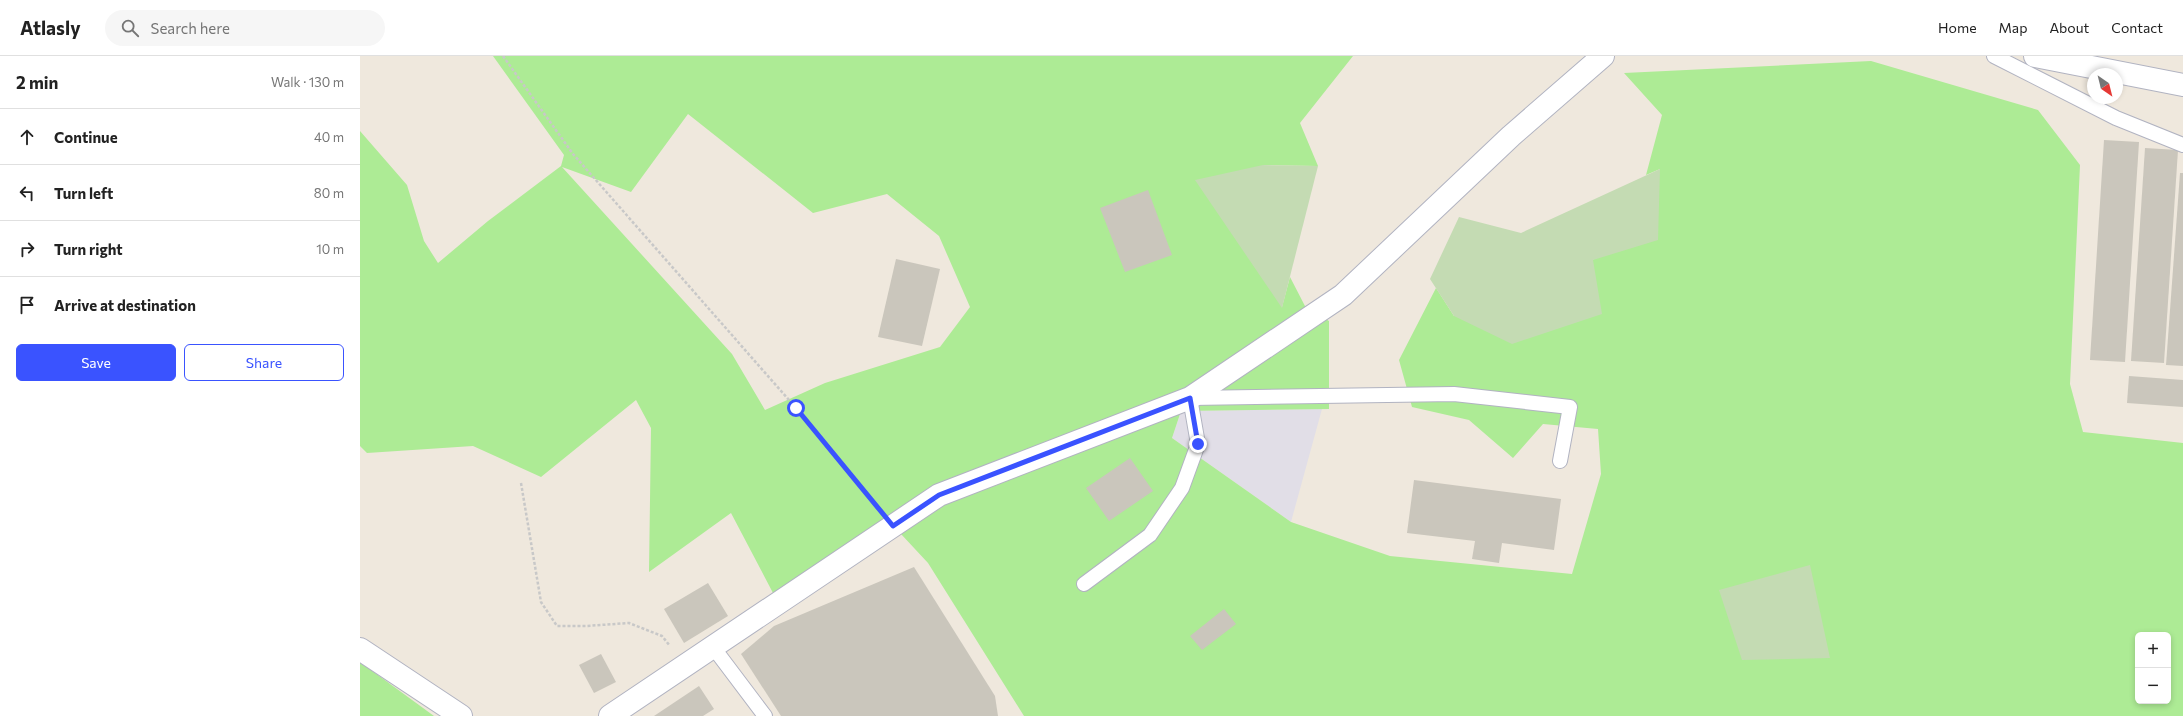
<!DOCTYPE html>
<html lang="en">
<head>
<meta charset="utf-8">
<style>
  :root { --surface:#fff; --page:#f6f6f6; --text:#222; --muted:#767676; --line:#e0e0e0; --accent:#3a53ff }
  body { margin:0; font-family:Commissioner,sans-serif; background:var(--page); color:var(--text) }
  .controls { position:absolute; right:12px; bottom:12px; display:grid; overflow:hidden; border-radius:6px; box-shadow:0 2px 6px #0003 }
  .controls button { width:36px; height:36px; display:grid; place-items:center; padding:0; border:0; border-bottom:1px solid var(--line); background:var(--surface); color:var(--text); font:20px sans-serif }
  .compass { position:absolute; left:1727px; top:12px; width:36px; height:36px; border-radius:50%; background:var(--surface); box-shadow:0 2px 6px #0003; rotate:145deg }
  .stop { position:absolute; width:12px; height:12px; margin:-9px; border:3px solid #3a53ff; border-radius:50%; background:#fff }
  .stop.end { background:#3a53ff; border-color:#fff; box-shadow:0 1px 4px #0008 }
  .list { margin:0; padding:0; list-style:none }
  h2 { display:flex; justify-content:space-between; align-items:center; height:52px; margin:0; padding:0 16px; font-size:17px }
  h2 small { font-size:13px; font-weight:400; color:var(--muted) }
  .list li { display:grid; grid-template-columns:26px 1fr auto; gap:12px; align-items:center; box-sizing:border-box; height:56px; padding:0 16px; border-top:1px solid var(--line) }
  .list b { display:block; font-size:15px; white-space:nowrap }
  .list em { font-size:13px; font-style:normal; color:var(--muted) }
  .actions { display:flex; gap:8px; padding:12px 16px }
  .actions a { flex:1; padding:9px 0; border:1px solid var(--accent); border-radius:6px; text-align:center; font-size:14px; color:var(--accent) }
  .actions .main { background:var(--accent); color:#fff }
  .icon { flex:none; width:22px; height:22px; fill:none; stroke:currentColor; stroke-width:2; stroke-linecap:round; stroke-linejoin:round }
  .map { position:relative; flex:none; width:1823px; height:660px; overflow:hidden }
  header { display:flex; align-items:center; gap:24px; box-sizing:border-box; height:56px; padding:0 20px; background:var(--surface); border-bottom:1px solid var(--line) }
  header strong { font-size:19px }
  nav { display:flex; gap:22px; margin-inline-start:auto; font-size:14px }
  .search { width:280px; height:36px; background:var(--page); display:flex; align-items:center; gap:10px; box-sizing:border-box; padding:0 14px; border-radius:22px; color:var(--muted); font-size:15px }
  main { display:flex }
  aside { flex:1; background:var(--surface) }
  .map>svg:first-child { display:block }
</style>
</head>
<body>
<header>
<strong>Atlasly</strong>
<div class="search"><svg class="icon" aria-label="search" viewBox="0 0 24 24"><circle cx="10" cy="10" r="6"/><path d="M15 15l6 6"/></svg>Search here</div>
<nav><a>Home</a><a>Map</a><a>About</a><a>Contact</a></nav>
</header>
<main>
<aside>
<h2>2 min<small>Walk · 130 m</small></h2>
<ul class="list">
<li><svg class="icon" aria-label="ahead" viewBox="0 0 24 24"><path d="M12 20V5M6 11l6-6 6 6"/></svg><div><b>Continue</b></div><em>40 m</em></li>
<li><svg class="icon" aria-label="left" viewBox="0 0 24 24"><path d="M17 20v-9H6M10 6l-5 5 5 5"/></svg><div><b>Turn left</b></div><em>80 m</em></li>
<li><svg class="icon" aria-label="right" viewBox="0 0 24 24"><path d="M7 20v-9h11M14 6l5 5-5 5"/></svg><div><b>Turn right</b></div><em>10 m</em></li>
<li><svg class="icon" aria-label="arrive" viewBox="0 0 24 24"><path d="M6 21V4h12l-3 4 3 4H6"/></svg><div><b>Arrive at destination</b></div></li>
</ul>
<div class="actions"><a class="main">Save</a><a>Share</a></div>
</aside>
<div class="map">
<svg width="1823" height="660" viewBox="0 0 1823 660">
  <rect width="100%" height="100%" fill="#efe8dd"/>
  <path fill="#e1dee7" d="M962,353L931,466L812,382L821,355Z"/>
  <g fill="#adeb95" fill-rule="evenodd">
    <path d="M133,0H993L940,67L958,110L903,109L922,251L930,221L946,252L969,265V353L821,355L812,382L931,466L1030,500L1212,518L1241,418L1238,373L1183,368L1153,402L1109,364L1052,351L1039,304L1076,232L1094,260L1233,204L1300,113L1286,119L1302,59L1264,17L1511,5L1678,54L1720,109L1710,328L1723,376L1823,387V660H664L568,507L541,478L423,556L371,457L289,516L291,372L276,344L181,421L113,390L7,397L0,390V75L47,129L64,185L78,207L128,165L201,110L204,99ZM328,58L453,157L527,138L579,180L610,251L580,291L465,327L405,354L372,298L202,111L271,136ZM1778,579H1808V645H1778Z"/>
    <path d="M0,606L74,660H0Z"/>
  </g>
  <g fill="#c4dbb3">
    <path d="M903,109L958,110L922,252L835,124Z"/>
    <path d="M1300,113L1298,184L1233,204L1242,258L1152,288L1094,260L1070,223L1099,161L1161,177Z"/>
    <path d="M1450,509L1470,602L1382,604L1359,534Z"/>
  </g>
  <g fill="#cac6bc">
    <path d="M1744,84L1779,86L1765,306L1730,304Z"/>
    <path d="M1785,92L1818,94L1804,307L1771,305Z"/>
    <path d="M1820,117H1823V310L1806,309Z"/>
    <path d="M788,134L812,199L765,216L740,152Z"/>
    <path d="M536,203L580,213L562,290L518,281Z"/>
    <path d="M1769,320L1823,324V351L1767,347Z"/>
    <path d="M770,402L793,435L749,465L726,432Z"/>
    <path d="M1054,424L1201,443L1194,494L1142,487L1139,507L1112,503L1115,485L1047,477Z"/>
    <path d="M554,511L635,640L638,660H421L381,598L414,570Z"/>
    <path d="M348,527L368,560L324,587L304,553Z"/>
    <path d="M864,553L876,568L842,594L830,580Z"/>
    <path d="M241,598L256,626L234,637L219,609Z"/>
    <path d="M339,630L354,653L343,660H294Z"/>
  </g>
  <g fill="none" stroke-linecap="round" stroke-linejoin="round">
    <defs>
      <g id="lane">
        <path d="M1634,0L1756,62L1823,89"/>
        <path d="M724,528L790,479L822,432L838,388L830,342L1094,338L1210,351L1200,405"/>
        <path d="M353,591L405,660"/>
      </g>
      <g id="street">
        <path d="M1675,0L1823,29"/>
        <path d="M0,593L101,660"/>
        <path d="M250,660L579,439L830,342L983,239L1151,80L1243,0"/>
      </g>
    </defs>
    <use href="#lane" stroke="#b1b3c1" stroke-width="16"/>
    <use href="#street" stroke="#b1b3c1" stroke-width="24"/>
    <g stroke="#c8c8c8" stroke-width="2.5" stroke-dasharray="3 2" stroke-linecap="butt">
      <path d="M143,0L213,98L436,352L517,451"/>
      <path d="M161,427L181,546L197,570H226L269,567L302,580L310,590"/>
    </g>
    <use href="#lane" stroke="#fff" stroke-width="14"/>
    <use href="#street" stroke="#fff" stroke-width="22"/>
  </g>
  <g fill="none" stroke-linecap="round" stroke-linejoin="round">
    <path stroke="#3a53ff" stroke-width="5" d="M436,352L533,470L579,439L830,342L838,388"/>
  </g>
</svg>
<div class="controls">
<button>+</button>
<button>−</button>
</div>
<svg class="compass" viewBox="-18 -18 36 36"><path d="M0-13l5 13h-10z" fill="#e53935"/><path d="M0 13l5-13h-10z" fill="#767676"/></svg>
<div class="stop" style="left:436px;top:352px"></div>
<div class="stop end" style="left:838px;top:388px"></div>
</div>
</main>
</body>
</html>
